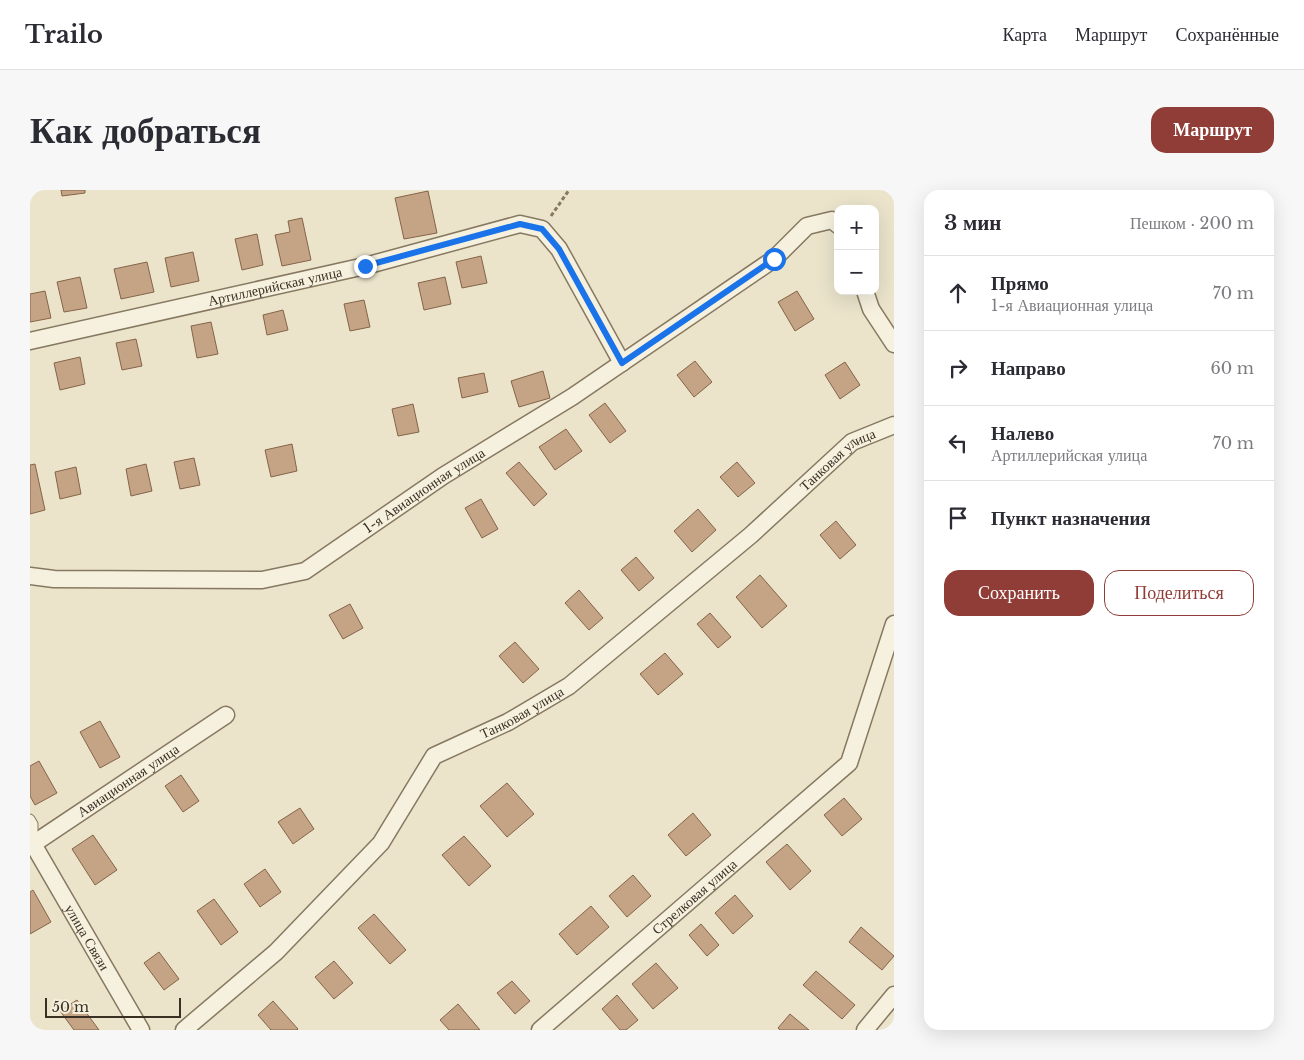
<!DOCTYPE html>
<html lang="ru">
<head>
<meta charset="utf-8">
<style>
  :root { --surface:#fff; --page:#f7f7f7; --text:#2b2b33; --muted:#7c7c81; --line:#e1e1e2; --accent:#903c37 }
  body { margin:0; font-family:"Libre Baskerville",serif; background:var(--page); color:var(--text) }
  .controls { position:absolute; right:15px; top:15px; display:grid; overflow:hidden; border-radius:10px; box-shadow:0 5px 20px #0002 }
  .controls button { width:45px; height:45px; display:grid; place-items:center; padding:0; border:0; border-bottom:1px solid var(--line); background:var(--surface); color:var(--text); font:25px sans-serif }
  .scale { position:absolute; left:15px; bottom:12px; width:136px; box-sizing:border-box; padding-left:5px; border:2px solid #392f23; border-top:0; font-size:14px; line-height:18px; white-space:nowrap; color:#392f23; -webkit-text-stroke:4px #f3eeda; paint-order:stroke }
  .stop { position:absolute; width:15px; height:15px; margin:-11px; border:4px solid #1a73e8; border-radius:50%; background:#fff }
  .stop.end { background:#1a73e8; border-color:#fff; box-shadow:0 1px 5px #0008 }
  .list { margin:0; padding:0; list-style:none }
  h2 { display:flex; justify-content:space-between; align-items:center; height:65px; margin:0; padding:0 20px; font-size:21px }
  h2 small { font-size:16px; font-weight:400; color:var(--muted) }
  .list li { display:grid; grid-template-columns:32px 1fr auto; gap:15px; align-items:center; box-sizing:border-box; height:75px; padding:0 20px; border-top:1px solid var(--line) }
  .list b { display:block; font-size:19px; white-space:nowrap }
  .list p { margin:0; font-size:16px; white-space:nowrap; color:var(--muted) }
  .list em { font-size:16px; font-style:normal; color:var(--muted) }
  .actions { display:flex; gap:10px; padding:15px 20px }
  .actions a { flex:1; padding:11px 0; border:1px solid var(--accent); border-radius:15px; text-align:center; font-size:18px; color:var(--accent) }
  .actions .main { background:var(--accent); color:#fff }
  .icon { flex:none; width:28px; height:28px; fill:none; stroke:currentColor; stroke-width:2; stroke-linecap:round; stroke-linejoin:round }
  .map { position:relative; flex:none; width:864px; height:840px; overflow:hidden; border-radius:15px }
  header { display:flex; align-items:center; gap:30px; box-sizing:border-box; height:70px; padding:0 25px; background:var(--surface); border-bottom:1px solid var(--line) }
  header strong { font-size:24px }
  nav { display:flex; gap:28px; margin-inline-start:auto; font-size:18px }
  .intro { display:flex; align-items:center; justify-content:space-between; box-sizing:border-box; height:120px; padding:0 30px }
  h1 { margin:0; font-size:35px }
  .button { padding:12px 22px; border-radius:15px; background:var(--accent); color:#fff; font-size:18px; font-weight:700 }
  main { display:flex; gap:30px; padding:0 30px }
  aside { flex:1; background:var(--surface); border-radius:15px; box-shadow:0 5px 20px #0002 }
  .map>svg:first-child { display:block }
</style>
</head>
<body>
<header>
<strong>Trailo</strong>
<nav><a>Карта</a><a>Маршрут</a><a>Сохранённые</a></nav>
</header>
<div class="intro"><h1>Как добраться</h1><a class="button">Маршрут</a></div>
<main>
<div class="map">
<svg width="864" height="840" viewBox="0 0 864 840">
  <rect width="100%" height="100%" fill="#ebe4cb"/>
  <g fill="#c5a485" stroke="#846449">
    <path d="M31,0H55V3L32,6Z"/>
    <path d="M398,1L407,43L374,49L365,8Z"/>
    <path d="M272,28L281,70L252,76L245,45L260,42L258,31Z"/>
    <path d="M227,44L233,75L212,80L205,49Z"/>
    <path d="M163,62L169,91L141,97L135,68Z"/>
    <path d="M451,66L457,93L432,98L426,72Z"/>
    <path d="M117,72L124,102L91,109L84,79Z"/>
    <path d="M50,87L57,118L34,122L27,92Z"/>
    <path d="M415,87L421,114L394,120L388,93Z"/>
    <path d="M15,101L21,128L0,132V104Z"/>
    <path d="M767,101L784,129L765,141L748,112Z"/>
    <path d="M334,110L340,137L320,141L314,114Z"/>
    <path d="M253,120L258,140L237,145L233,125Z"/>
    <path d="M181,132L188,164L167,168L161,136Z"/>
    <path d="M106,149L112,176L92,180L86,153Z"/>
    <path d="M50,167L55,194L30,200L24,173Z"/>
    <path d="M665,171L682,192L664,207L647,185Z"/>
    <path d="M815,172L830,195L810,209L795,185Z"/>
    <path d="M513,181L520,208L489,217L481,191Z"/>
    <path d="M454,183L458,202L432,208L428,188Z"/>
    <path d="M575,213L596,241L580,253L559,225Z"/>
    <path d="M383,214L389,242L368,246L362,219Z"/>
    <path d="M536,239L552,261L525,280L509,257Z"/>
    <path d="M262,254L267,281L241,287L235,260Z"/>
    <path d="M164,268L170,295L150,299L144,272Z"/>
    <path d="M489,272L517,304L504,316L476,283Z"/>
    <path d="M707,272L725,293L708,307L690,287Z"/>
    <path d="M5,274L15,320L0,324V275Z"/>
    <path d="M116,274L122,301L101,306L96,279Z"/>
    <path d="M46,277L51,304L30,309L25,282Z"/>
    <path d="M451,309L468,339L452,348L435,318Z"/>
    <path d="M668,319L686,340L662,362L644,341Z"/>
    <path d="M806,331L826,355L810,369L790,345Z"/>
    <path d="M606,367L624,388L609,401L591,380Z"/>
    <path d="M730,385L757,416L732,438L706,407Z"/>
    <path d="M549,400L573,428L559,440L535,413Z"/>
    <path d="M320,414L333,438L313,449L299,425Z"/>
    <path d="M680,423L701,447L688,458L667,434Z"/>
    <path d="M485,452L509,479L493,493L469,466Z"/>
    <path d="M635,463L653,484L628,505L610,484Z"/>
    <path d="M70,531L90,567L70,578L50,542Z"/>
    <path d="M9,571L27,603L5,615L0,606V576Z"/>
    <path d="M151,585L169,611L153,622L135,596Z"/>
    <path d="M477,593L504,624L477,647L450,616Z"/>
    <path d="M814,608L832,629L812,646L794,625Z"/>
    <path d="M270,618L284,639L263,654L248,632Z"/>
    <path d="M663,623L681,645L656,666L638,645Z"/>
    <path d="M63,645L87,680L65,695L42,659Z"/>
    <path d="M434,646L461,676L439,696L412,665Z"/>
    <path d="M757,654L781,681L760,700L736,672Z"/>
    <path d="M235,679L251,702L230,717L214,694Z"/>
    <path d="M603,685L621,706L597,727L579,706Z"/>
    <path d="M3,700L21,732L0,744V702Z"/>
    <path d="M705,705L723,726L703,744L685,723Z"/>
    <path d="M184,709L208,742L191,755L167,721Z"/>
    <path d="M561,716L579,737L547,765L529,744Z"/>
    <path d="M344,724L376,760L360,774L328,738Z"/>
    <path d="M671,734L689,755L677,766L659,745Z"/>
    <path d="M831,737L864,766L852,780L819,752Z"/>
    <path d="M129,762L149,789L134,800L114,773Z"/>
    <path d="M304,771L323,793L304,809L285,787Z"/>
    <path d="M626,773L648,798L623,819L602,794Z"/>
    <path d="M786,781L825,815L812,829L773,795Z"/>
    <path d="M482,791L500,811L485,824L467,803Z"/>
    <path d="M587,805L608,830L596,840H590L572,819Z"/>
    <path d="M47,810L69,840H44L30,821Z"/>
    <path d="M243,811L268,839L267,840H241L228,825Z"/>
    <path d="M428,814L450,840H419L410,830Z"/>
    <path d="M760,824L779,840H750L748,838Z"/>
  </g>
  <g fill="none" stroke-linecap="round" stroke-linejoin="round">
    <defs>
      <path id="lane" d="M0,629L3,634V654"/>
      <g id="street">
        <path d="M835,101L841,119L864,154"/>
        <path id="s1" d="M0,151L335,76L490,34L512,39L529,59L592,173"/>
        <path id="s2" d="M0,386L24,389L232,390L275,381L413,286L542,207L744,69L777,36L802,30L808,35"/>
        <path id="s3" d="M3,654L111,840"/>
        <path id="s4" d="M0,656L196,525"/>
        <path id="s5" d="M154,840L246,762L351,653L404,566L478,532L539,496L721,345L822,252L864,235"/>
        <path id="s6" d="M510,840L819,573L864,434"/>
        <path d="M835,840L864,805"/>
      </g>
    </defs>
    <use href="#lane" stroke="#877861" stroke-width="11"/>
    <use href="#street" stroke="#877861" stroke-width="19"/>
    <path stroke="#877861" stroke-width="3" stroke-dasharray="4 2.5" stroke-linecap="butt" d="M521,26L539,0"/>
    <use href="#lane" stroke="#f6f1de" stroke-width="9"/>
    <use href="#street" stroke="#f6f1de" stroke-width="16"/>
  </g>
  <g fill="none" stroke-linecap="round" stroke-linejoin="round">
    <path stroke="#1a73e8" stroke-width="6" d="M335,76L490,34L512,39L529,59L592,173L744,69"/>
  </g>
  <g text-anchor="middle" stroke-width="4.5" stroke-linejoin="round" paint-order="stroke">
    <g font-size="14" fill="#392f23" stroke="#f3eeda">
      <text dy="5" stroke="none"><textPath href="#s1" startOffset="251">Артиллерийская улица</textPath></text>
      <text dy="5" stroke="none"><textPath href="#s5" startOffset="878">Танковая улица</textPath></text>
      <text dy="5" stroke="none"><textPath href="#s2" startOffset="420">1-я Авиационная улица</textPath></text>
      <text dy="5" stroke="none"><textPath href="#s5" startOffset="472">Танковая улица</textPath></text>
      <text dy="5" stroke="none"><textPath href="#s4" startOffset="118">Авиационная улица</textPath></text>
      <text dy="5" stroke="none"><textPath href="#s6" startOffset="204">Стрелковая улица</textPath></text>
      <text dy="5" stroke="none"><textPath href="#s3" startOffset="108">улица Связи</textPath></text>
    </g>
  </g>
</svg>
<div class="controls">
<button>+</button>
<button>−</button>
</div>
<div class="scale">50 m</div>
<div class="stop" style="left:744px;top:69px"></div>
<div class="stop end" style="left:335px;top:76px"></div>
</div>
<aside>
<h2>3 мин<small>Пешком · 200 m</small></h2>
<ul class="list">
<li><svg class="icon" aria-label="ahead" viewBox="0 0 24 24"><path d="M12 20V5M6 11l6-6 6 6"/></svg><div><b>Прямо</b><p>1-я Авиационная улица</p></div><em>70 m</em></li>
<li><svg class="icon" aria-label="right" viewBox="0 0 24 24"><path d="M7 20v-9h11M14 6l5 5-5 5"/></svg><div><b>Направо</b></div><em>60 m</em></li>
<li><svg class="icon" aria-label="left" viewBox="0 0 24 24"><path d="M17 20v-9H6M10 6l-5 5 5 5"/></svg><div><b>Налево</b><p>Артиллерийская улица</p></div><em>70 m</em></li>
<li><svg class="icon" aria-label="arrive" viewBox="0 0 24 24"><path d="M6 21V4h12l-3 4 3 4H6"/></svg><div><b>Пункт назначения</b></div></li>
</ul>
<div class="actions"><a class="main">Сохранить</a><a>Поделиться</a></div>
</aside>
</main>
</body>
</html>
